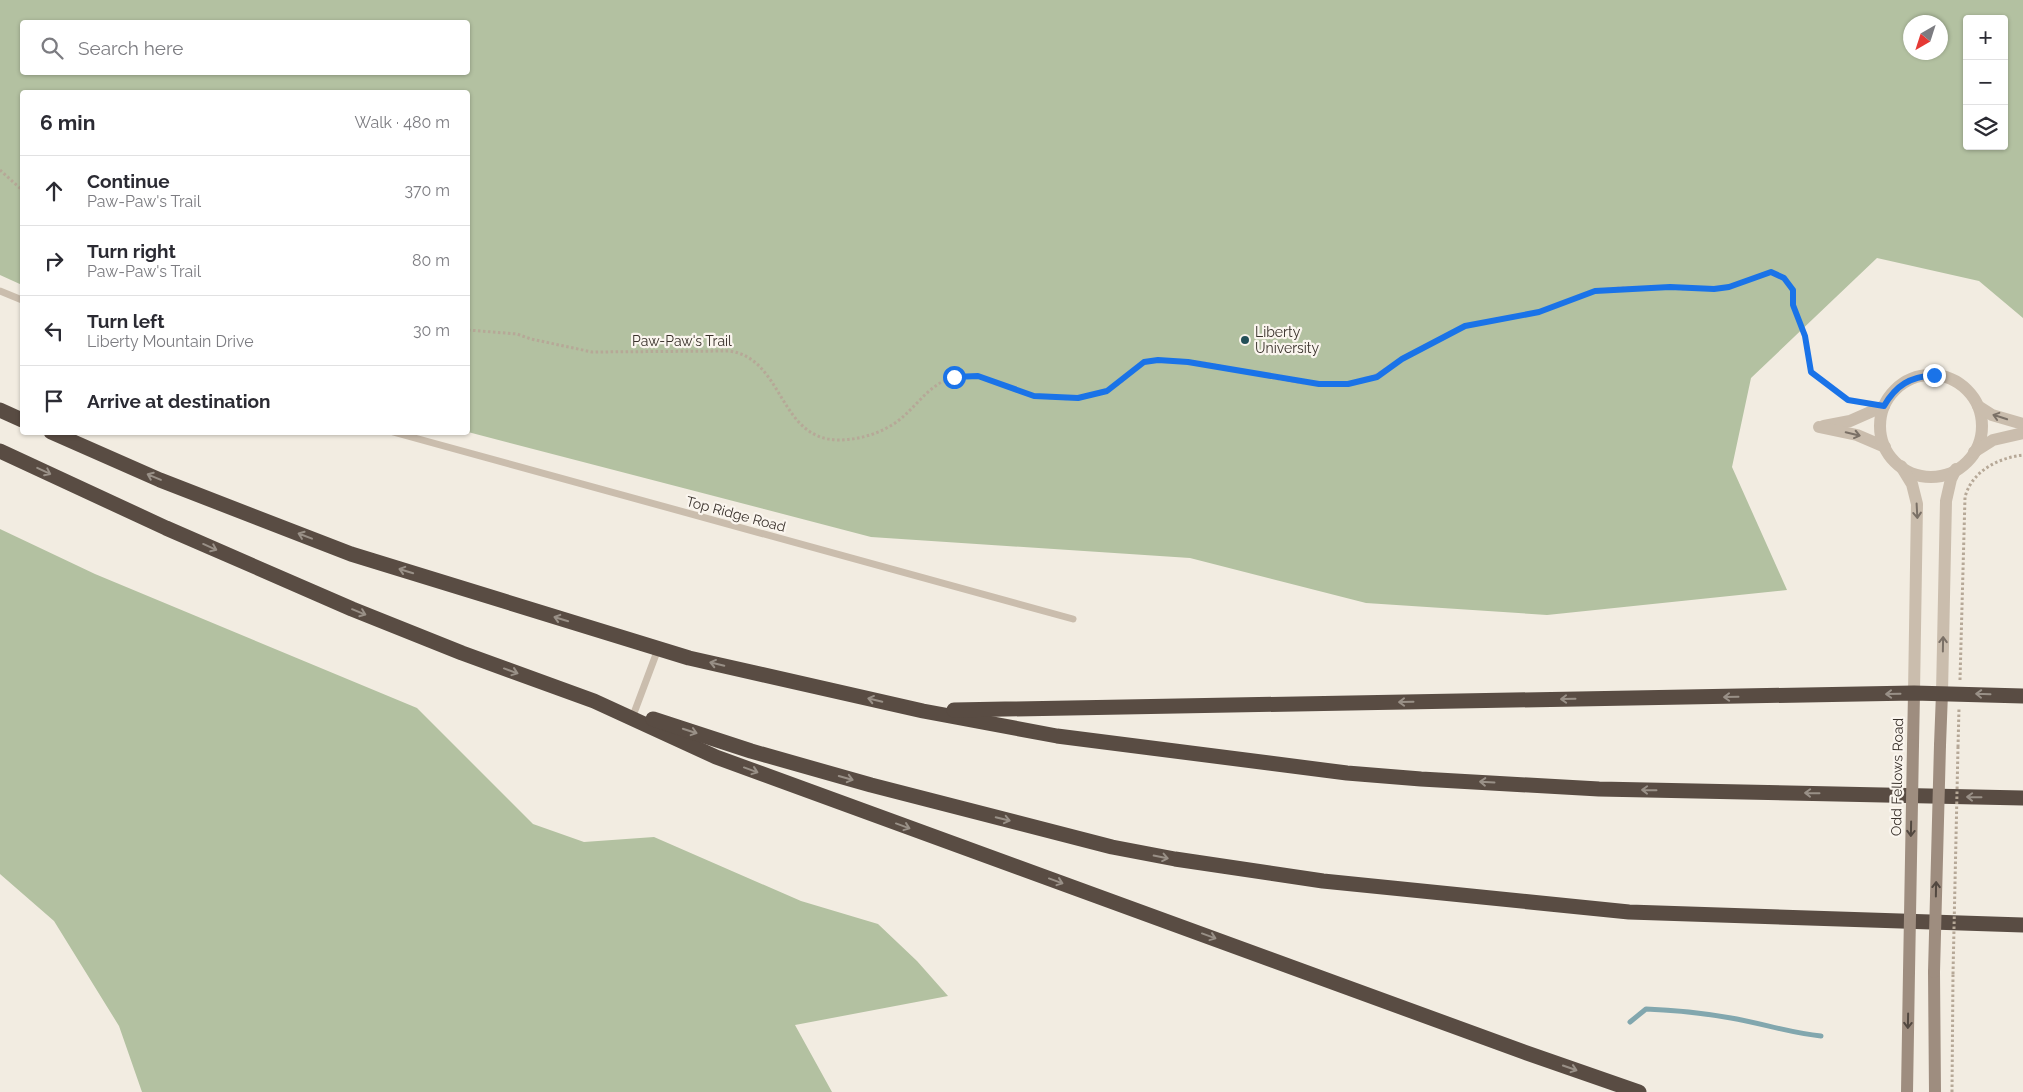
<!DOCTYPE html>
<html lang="en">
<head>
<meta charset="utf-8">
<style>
  :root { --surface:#fff; --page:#f7f7f7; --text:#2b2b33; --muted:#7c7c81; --line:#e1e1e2 }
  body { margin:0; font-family:Raleway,sans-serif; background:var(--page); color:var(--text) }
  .controls { position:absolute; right:15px; top:15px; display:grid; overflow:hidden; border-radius:5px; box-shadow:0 1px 4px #0004 }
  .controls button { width:45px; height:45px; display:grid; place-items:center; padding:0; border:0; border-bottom:1px solid var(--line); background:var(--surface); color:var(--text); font:25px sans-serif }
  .compass { position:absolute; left:1903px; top:15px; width:45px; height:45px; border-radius:50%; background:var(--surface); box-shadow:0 1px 4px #0004; rotate:219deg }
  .stop { position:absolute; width:15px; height:15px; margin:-11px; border:4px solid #1a73e8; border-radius:50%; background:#fff }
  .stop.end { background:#1a73e8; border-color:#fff; box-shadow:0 1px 5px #0008 }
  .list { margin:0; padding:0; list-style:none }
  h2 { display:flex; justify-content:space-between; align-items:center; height:65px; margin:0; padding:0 20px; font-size:21px }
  h2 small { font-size:16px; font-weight:400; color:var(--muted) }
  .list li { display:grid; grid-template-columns:32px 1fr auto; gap:15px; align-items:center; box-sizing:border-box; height:70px; padding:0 20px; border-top:1px solid var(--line) }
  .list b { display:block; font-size:19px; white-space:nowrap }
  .list p { margin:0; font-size:16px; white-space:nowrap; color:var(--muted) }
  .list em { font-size:16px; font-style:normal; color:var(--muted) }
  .icon { flex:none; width:28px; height:28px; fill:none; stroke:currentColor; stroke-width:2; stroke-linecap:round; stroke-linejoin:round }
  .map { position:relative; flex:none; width:2023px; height:1092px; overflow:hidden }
  .search { position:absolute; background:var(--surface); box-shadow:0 1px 4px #0004; left:20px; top:20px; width:450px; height:55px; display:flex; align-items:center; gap:12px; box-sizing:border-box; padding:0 18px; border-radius:5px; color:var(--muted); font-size:19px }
  .panel { position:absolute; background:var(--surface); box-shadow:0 1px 4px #0004; left:20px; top:90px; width:450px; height:345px; border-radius:5px }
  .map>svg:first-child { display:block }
</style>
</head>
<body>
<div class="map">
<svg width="2023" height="1092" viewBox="0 0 2023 1092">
  <rect width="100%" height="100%" fill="#f2ece1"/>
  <g fill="#b3c1a1" fill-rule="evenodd">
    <path d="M0,0H2023V318L1979,281L1877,258L1751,378L1732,467L1787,590L1547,615L1366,603L1190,558L871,537L468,432V92H22V285L0,275ZM1967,19H2004V146H1967ZM22,22H468V72H22ZM1910,22H1940V52H1910Z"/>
    <path d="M0,529L95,574L417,708L533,824L584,842L654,837L801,901L878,924L917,961L948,996L795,1025L832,1092H142L119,1026L54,921L0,874Z"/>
  </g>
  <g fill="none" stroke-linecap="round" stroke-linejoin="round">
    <path stroke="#82a7ae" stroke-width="5" d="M1630,1022L1646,1009C1674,1010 1703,1013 1731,1018C1761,1023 1790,1033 1821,1036"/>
    <g stroke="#b6a897" stroke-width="3" stroke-dasharray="2.5 2.5" stroke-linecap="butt">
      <path d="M0,170L22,190"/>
      <path d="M468,330L517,334L531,339L592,352L729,351C784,358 778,439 838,440C862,440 889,431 906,414C921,400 934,381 956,377C990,372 1017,395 1050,398C1075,400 1101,398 1121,382C1134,372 1141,360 1159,360C1222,357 1283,390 1346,384C1373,381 1381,371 1402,358C1410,353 1420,350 1428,346C1440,339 1451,331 1464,327C1487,320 1513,318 1537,312C1557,307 1576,295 1596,291C1635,283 1677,292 1716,288C1735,286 1752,277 1771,272L1784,279L1793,290V305L1805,335L1811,372L1848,400L1859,402"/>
      <path d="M1960,680L1965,497C1972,471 1998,458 2023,455"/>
      <path d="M1958,747L1959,708"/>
      <path d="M1952,1092L1953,974"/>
    </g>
    <g stroke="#cabdad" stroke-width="7">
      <path d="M0,291L22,300"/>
      <path d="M393,432L1073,619"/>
      <path d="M634,713L658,649"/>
    </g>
    <g stroke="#cabdad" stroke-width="12">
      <path d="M1824,426L1850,421L1884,406"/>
      <path d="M1819,427L1857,435L1885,447"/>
    </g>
    <g stroke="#cabdad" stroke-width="12">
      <circle cx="1931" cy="426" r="51"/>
      <path d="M1978,406L1992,415L2023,424"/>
      <path d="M1974,452L1993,440L2023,433"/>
      <path d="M1901,466L1912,484L1917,504L1914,693"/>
      <path d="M1942,693L1946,501L1951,479L1956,469"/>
    </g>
    <g stroke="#9e8d7f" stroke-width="12">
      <path d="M1913,745L1914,693"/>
      <path d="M1940,745L1942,693"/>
      <path d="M1934,972L1935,1092"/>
      <path d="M1907,1092L1909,972"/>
    </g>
    <g stroke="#594c43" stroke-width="15">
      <path d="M0,410L22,420"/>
      <path d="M51,432L160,480L351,554L689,658L923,711L1057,736L1347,773L1421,779L1599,789L2023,798"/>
      <path d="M0,451L166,528L352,609L462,653L594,701L716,757L1524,1052L1639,1092"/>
      <path d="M954,710L1914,693L2023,696"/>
      <path d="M653,719L751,751L871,785L1112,847L1175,859L1323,881L1629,912L2023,925"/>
    </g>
    <path stroke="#b6a897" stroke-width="3" stroke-dasharray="2.5 2.5" stroke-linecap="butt" d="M1953,974L1958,747"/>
    <g stroke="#9e8d7f" stroke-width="12">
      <path d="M1909,972L1913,745"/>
      <path d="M1934,972L1940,745"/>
    </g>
  </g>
  <defs><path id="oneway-shaft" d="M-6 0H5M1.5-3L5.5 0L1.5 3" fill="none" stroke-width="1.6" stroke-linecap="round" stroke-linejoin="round" transform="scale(1.25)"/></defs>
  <g stroke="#7a7066">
    <use href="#oneway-shaft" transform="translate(2000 417) rotate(-162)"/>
    <use href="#oneway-shaft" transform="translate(1853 434) rotate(13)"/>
    <use href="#oneway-shaft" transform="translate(1917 511) rotate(87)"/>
    <use href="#oneway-shaft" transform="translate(1943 644) rotate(-89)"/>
  </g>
  <g stroke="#999087">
    <use href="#oneway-shaft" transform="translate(44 471) rotate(25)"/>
    <use href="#oneway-shaft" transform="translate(154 477) rotate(-157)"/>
    <use href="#oneway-shaft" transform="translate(305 536) rotate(-159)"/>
    <use href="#oneway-shaft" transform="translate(210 547) rotate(24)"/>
    <use href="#oneway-shaft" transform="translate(406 571) rotate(-163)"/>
    <use href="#oneway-shaft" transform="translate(359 612) rotate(22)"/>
    <use href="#oneway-shaft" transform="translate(561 619) rotate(-163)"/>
    <use href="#oneway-shaft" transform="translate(717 664) rotate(-167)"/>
    <use href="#oneway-shaft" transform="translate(511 671) rotate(20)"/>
    <use href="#oneway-shaft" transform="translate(1893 694) rotate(179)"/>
    <use href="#oneway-shaft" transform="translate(1983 694) rotate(-178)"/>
    <use href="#oneway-shaft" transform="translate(1731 697) rotate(179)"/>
    <use href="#oneway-shaft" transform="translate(1568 699) rotate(179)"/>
    <use href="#oneway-shaft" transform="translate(875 700) rotate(-167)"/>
    <use href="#oneway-shaft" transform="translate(1406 702) rotate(179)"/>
    <use href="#oneway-shaft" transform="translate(690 731) rotate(18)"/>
    <use href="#oneway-shaft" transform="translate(751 770) rotate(20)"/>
    <use href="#oneway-shaft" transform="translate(846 778) rotate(16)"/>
    <use href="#oneway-shaft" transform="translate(1487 782) rotate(-177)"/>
    <use href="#oneway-shaft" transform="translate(1649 790) rotate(-179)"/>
    <use href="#oneway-shaft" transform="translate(1812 793) rotate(-179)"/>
    <use href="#oneway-shaft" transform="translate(1974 797) rotate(-179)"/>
    <use href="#oneway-shaft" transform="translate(1003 819) rotate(14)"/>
    <use href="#oneway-shaft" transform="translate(903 826) rotate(20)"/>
    <use href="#oneway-shaft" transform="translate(1161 857) rotate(11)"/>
    <use href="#oneway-shaft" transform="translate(1056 881) rotate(20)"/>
    <use href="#oneway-shaft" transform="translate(1209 936) rotate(20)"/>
    <use href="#oneway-shaft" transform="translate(1570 1068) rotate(19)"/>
  </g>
  <g stroke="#524840">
    <use href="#oneway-shaft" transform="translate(1911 829) rotate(91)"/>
    <use href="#oneway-shaft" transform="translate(1936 889) rotate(-89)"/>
    <use href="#oneway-shaft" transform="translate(1908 1021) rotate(91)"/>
  </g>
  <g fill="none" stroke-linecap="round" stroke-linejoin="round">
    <path stroke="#1a73e8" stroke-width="6" d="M954,377L978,376L1034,396L1078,398L1107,391L1144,362L1158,360L1188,362L1319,384H1348L1377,377L1402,359L1465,326L1539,312L1595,291L1670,287L1714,289L1729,287L1771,272L1784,278L1793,290V305L1805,336L1811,372L1848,400L1884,406C1896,385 1910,377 1934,375"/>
  </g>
  <circle fill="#234f58" stroke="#faf5ee" stroke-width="2" cx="1245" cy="340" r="5"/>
  <g text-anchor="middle" stroke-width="4.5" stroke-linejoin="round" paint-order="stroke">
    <g font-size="14" fill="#39312b" stroke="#faf5ee" text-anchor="start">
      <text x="1255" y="337">Liberty<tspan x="1255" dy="16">University</tspan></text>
    </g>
    <g font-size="14" fill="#39312b" stroke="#faf5ee">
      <text x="682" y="346">Paw-Paw's Trail</text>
      <text transform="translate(736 514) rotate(15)" y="5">Top Ridge Road</text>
      <text transform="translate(1897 777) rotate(-89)" y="5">Odd Fellows Road</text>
    </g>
  </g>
</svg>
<div class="controls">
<button>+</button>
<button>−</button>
<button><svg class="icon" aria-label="layers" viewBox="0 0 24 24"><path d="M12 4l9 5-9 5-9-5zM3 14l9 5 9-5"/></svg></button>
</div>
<svg class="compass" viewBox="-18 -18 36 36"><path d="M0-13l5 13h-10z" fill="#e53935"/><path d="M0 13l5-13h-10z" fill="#7c7c81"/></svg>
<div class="stop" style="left:954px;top:377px"></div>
<div class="stop end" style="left:1934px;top:375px"></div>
<div class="search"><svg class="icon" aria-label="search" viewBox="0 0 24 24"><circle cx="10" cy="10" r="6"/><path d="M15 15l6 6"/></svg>Search here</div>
<section class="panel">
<h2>6 min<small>Walk · 480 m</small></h2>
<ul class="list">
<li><svg class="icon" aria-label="ahead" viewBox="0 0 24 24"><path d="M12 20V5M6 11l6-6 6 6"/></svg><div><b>Continue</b><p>Paw-Paw's Trail</p></div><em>370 m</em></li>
<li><svg class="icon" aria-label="right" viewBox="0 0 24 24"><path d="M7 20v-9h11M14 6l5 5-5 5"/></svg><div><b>Turn right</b><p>Paw-Paw's Trail</p></div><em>80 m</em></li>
<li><svg class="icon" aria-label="left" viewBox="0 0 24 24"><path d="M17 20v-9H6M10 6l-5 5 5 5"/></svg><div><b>Turn left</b><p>Liberty Mountain Drive</p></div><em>30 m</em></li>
<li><svg class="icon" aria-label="arrive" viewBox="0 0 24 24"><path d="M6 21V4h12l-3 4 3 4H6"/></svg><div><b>Arrive at destination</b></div></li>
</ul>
</section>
</div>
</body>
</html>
